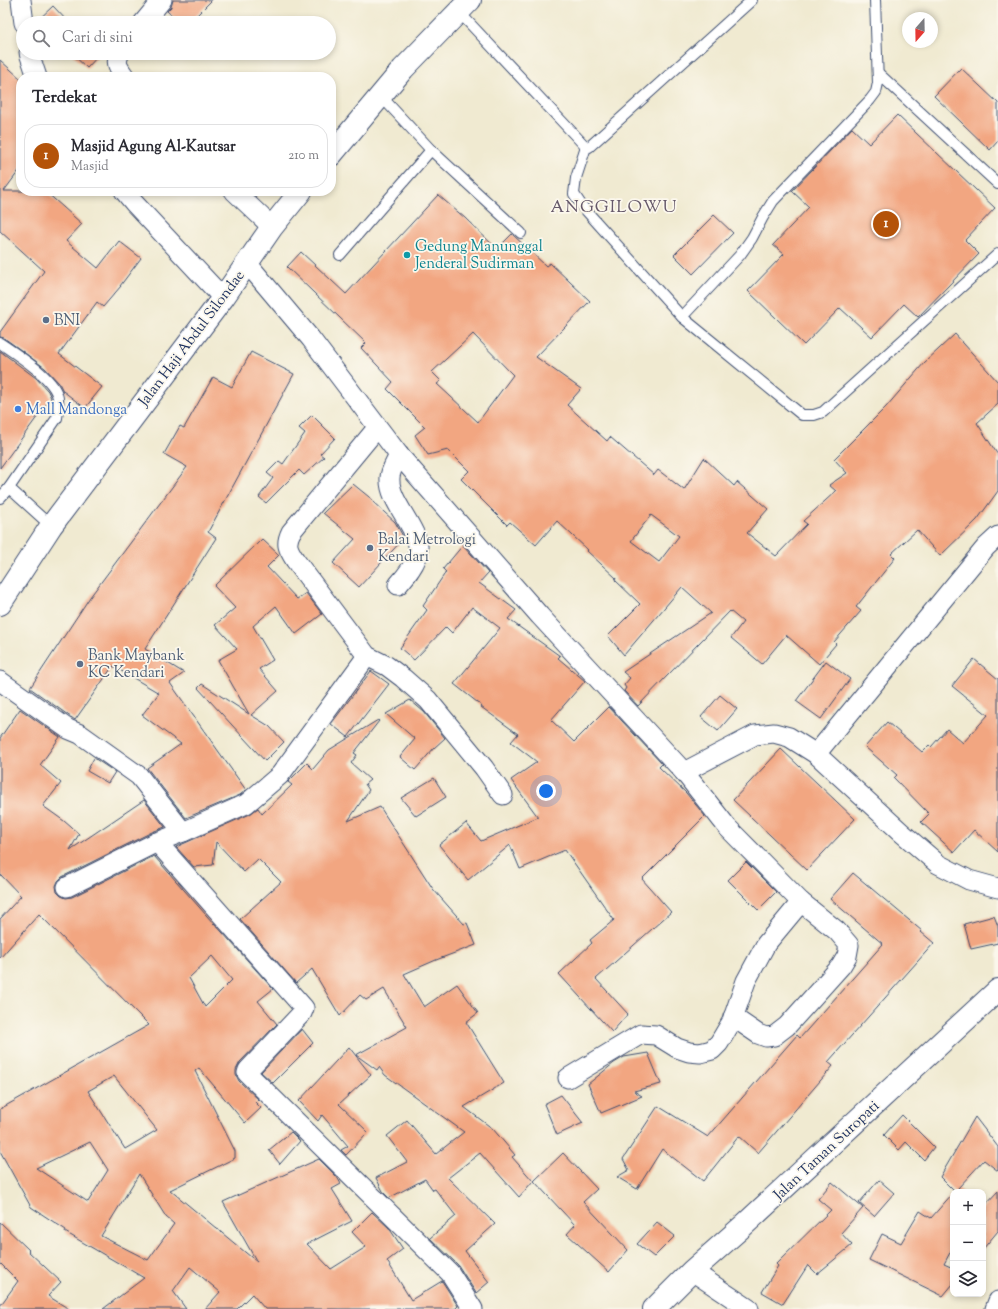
<!DOCTYPE html>
<html lang="id">
<head>
<meta charset="utf-8">
<style>
  :root { --surface:#fff; --page:#f7f7f7; --text:#2b2b33; --muted:#7c7c81; --line:#e1e1e2; --accent:#b45309 }
  body { margin:0; font-family:"Sorts Mill Goudy",serif; background:var(--page); color:var(--text) }
  .controls { position:absolute; right:12px; bottom:12px; display:grid; overflow:hidden; border-radius:8px; box-shadow:0 2px 6px #0003 }
  .controls button { width:36px; height:36px; display:grid; place-items:center; padding:0; border:0; border-bottom:1px solid var(--line); background:var(--surface); color:var(--text); font:20px sans-serif }
  .compass { position:absolute; left:902px; top:12px; width:36px; height:36px; border-radius:50%; background:var(--surface); box-shadow:0 2px 6px #0003; rotate:200deg }
  .you { position:absolute; left:546px; top:791px; width:14px; height:14px; margin:-10px; border:3px solid #fff; border-radius:50%; background:#1a73e8; box-shadow:0 0 0 6px #1a73e833 }
  .badge { display:grid; place-items:center; width:26px; height:26px; border-radius:50%; background:var(--accent); color:#fff; font-size:13px; font-weight:700 }
  .pin { position:absolute; translate:-50% -50%; border:2px solid #fff; box-shadow:0 1px 4px #0006 }
  .list { margin:0; padding:0; list-style:none }
  h2 { display:flex; justify-content:space-between; align-items:center; height:52px; margin:0; padding:0 16px; font-size:17px }
  h2 small { font-size:13px; font-weight:400; color:var(--muted) }
  .list li { display:grid; grid-template-columns:26px 1fr auto; gap:12px; align-items:center; box-sizing:border-box; height:64px; margin:0 8px 8px; padding:0 8px; border:1px solid var(--line); border-radius:16px }
  .list b { display:block; font-size:15px; white-space:nowrap }
  .list p { margin:0; font-size:13px; white-space:nowrap; color:var(--muted) }
  .list em { font-size:13px; font-style:normal; color:var(--muted) }
  .icon { flex:none; width:22px; height:22px; fill:none; stroke:currentColor; stroke-width:2; stroke-linecap:round; stroke-linejoin:round }
  .map { position:relative; flex:none; width:998px; height:1309px; overflow:hidden }
  .search { position:absolute; background:var(--surface); box-shadow:0 2px 6px #0003; left:16px; top:16px; width:320px; height:44px; display:flex; align-items:center; gap:10px; box-sizing:border-box; padding:0 14px; border-radius:22px; color:var(--muted); font-size:15px }
  .panel { position:absolute; background:var(--surface); box-shadow:0 2px 6px #0003; left:16px; top:72px; width:320px; height:124px; border-radius:16px }
  .map>svg:first-child { display:block }
</style>
</head>
<body>
<div class="map">
<svg width="998" height="1309" viewBox="0 0 998 1309">
  <rect width="100%" height="100%" fill="#fbf7ec"/>
  <filter id="ink" filterUnits="userSpaceOnUse"><feTurbulence type="fractalNoise" baseFrequency=".025" numOctaves="2"/><feDisplacementMap in="SourceGraphic" scale="8" xChannelSelector="R" yChannelSelector="G"/><feConvolveMatrix kernelMatrix="1 2 1 2 8 2 1 2 1" color-interpolation-filters="sRGB"/></filter>
  <filter id="wash" filterUnits="userSpaceOnUse"><feTurbulence type="fractalNoise" baseFrequency=".012" numOctaves="4" result="noise"/><feDisplacementMap in="SourceGraphic" scale="16" xChannelSelector="R" yChannelSelector="G"/><feGaussianBlur stdDeviation="0.9" result="paint"/><feColorMatrix in="noise" values="0 0 0 0 0 0 0 0 0 0 0 0 0 0 0 0 0 1.4 0 .05"/><feComposite in="paint" operator="in"/></filter>
  <g filter="url(#wash)">
    <rect width="100%" height="100%" fill="#f0ead1"/>
    <g id="blocks">
      <g fill="#f2a681" fill-rule="evenodd">
        <path d="M173,0H212L189,23H180L167,11L171,7Z"/>
        <path d="M53,6L69,23H37L36,22Z"/>
        <path d="M71,53H97L99,55L87,68Z"/>
        <path d="M0,60L21,79V168L4,191H45L82,224L66,241L98,268L119,241L141,258L120,286H121L103,307L97,302L59,354L102,387L85,408L63,391L59,383L45,368L18,348L4,338L0,337V332L44,271L0,231Z"/>
        <path d="M961,68L998,103V141L990,150L934,96Z"/>
        <path d="M897,115L995,208L965,240L979,254L918,317L904,304L872,337L840,308L804,345L748,291L784,254L773,245L809,207L792,191L852,128L869,144Z"/>
        <path d="M438,195L465,218L497,249L512,234L546,266L550,263L590,301L536,357L581,389L567,405L607,441L610,437L654,475L658,470L684,490L704,458L734,486L737,482L768,509L747,533L776,556L807,524L803,521L836,491L829,485L847,473L834,459L886,407L924,363L955,334L998,382V404L977,423L998,455V491L977,520L940,556L917,530L891,554L895,558L856,607L861,611L834,642L836,644L819,664L786,635L762,664L731,638L743,622L730,611L638,706L624,691L626,688L624,685L630,678L623,672L711,613L682,587L624,655L608,636L640,604L615,580L616,578L587,551L588,550L557,521L536,545L510,522L507,525L461,479L469,471L448,450L428,455L415,435L425,427L387,389L393,382L361,348L366,343L287,267L301,252L346,294ZM473,334L513,375L478,422L437,384L441,381L432,372ZM651,515L679,536L659,562L631,541Z"/>
        <path d="M714,215L733,233L693,274L674,255Z"/>
        <path d="M0,351L36,378L48,391L51,398L0,468Z"/>
        <path d="M251,352L294,374L208,532L216,538L145,649L184,673L170,683L246,790L240,795L186,818L147,768L181,744L142,715L159,693L113,666L75,720L30,688L90,597L187,467L164,454L180,426L184,428L213,377L232,387Z"/>
        <path d="M312,415L335,438L320,454L324,457L304,475L299,470L266,503L259,497L273,478L267,473L279,461L283,464L305,433L299,428Z"/>
        <path d="M353,484L374,501L373,502L395,522L404,538L359,587L333,563L355,539L323,513Z"/>
        <path d="M262,539L279,555L267,567L297,599L306,593L322,614L296,634L276,606L253,626L273,660L259,669L278,691L251,715L269,726L284,742L265,761L198,688L202,684L249,714L218,660L237,649L215,625L235,608L214,586Z"/>
        <path d="M463,545L488,573L479,583L516,610L508,619L560,656L558,658L585,681L551,720L574,742L609,707L662,764L659,767L686,793L705,816L642,879L671,912L596,979L628,1014L612,1032L559,974L592,943L590,940L614,920L565,850L520,869L510,845L468,880L439,845L466,823L481,841L538,817L511,780L537,762L511,742L518,734L481,707L482,706L454,684L500,628L472,607L452,633L446,627L414,660L400,648L427,610L423,606L446,572L443,569Z"/>
        <path d="M974,659L998,679V852L974,830L954,852L921,822L929,814L894,778L897,775L865,747L887,722L922,752L929,745L931,747L947,729L963,743L988,715L952,686Z"/>
        <path d="M826,661L850,679L821,719L796,701Z"/>
        <path d="M371,671L389,684L348,737L331,724Z"/>
        <path d="M720,695L737,709L718,731L701,717Z"/>
        <path d="M410,700L424,712L445,738L434,748L415,770L400,757L415,739L386,714Z"/>
        <path d="M20,709L60,737L40,765L61,783L43,806L64,821L79,834L70,850L144,800L165,827L152,832L62,877L58,881L56,886L57,892L61,896L66,898L72,897L154,856L214,924V923L273,989L258,1001L277,1024L240,1062L236,1070V1075L239,1081L258,1099L255,1102L261,1108L245,1123L199,1068L195,1071L235,1151V1158L170,1190L257,1262L223,1202L319,1159L337,1177L341,1184L332,1189L352,1221L307,1244L331,1269L366,1247L352,1232L372,1212L389,1228L403,1249L387,1261L411,1300L442,1281L458,1306L455,1309H265L252,1294L237,1309H205L220,1292L190,1267L173,1291L186,1309H103L144,1278L65,1232L66,1230L31,1207L0,1151V1109L149,1025L39,914L0,958V919L21,896L0,874V738ZM212,956L232,980L205,1007L189,978ZM114,1076L157,1130L125,1149L88,1091ZM90,1142L108,1170L88,1202L36,1168ZM139,1174L166,1217L174,1224L148,1260L101,1236Z"/>
        <path d="M378,720L379,721L354,753L357,755L351,763L370,780L365,784L369,790L348,821L380,807L433,889L464,924L467,923L476,945L436,960L404,974L424,1007L457,984L478,1013L466,1022L504,1083L464,1107L493,1129L515,1155L512,1157L533,1181L519,1197L480,1153L448,1178L495,1224L465,1251L489,1282L476,1293L458,1265L430,1238L456,1216L435,1189L433,1190L425,1179L389,1198L384,1193L376,1178L407,1162L387,1136L407,1120L436,1154L464,1132L385,1075L379,1067L377,1070L356,1055L407,1027L384,989L366,1000L360,995L340,1016L312,969L296,983L240,919L281,882L258,859L244,872L216,842L213,865L194,867L176,847L250,814L258,808L262,814L292,785L288,782L307,763L313,769L329,750Z"/>
        <path d="M781,749L855,819L807,870L733,800Z"/>
        <path d="M94,758L115,772L108,783L87,771Z"/>
        <path d="M434,778L446,797L416,816L401,798Z"/>
        <path d="M746,862L776,892L758,910L728,880Z"/>
        <path d="M853,873L922,931L921,932L934,943L828,1062L833,1066L758,1153L739,1136L703,1181L662,1149L637,1189L617,1177L629,1170L623,1159L658,1106L708,1137L797,1035L800,1038L883,944L830,899Z"/>
        <path d="M994,916L998,926V943L971,949L964,924Z"/>
        <path d="M302,1029L313,1043L273,1083L261,1072Z"/>
        <path d="M349,1047L371,1075L339,1104L368,1132L346,1155L341,1150L348,1146L322,1115L318,1121L299,1101Z"/>
        <path d="M648,1053L661,1084L634,1091L642,1096L601,1113L588,1084L614,1063L624,1057Z"/>
        <path d="M561,1095L583,1123L557,1135L544,1104Z"/>
        <path d="M902,1115L934,1147L924,1160L906,1142L899,1150L884,1135Z"/>
        <path d="M975,1117L998,1147V1171L984,1160L958,1188L963,1192H954V1191L940,1177Z"/>
        <path d="M291,1132L300,1141L280,1164L269,1150Z"/>
        <path d="M563,1153L597,1189L583,1202L628,1250L609,1272L567,1234L575,1225L534,1181Z"/>
        <path d="M879,1180L894,1193L874,1216L859,1203Z"/>
        <path d="M832,1182L863,1208L841,1233L852,1245L817,1274L808,1265L783,1304L762,1292L778,1266L776,1264L831,1210L818,1199Z"/>
        <path d="M998,1191V1231L983,1249V1207Z"/>
        <path d="M953,1193V1247L944,1264L953,1268V1284L943,1296L869,1260L882,1234L901,1243L920,1211L931,1218Z"/>
        <path d="M0,1222L29,1250L28,1251L61,1282L48,1296L69,1309H0V1306L18,1281L0,1263Z"/>
        <path d="M657,1222L675,1236L654,1257L637,1244Z"/>
      </g>
    </g>
  </g>
  <g filter="url(#ink)">
    <use href="#blocks" fill-opacity="0" stroke="#3b4b6f" stroke-width="1"/>
    <g fill="none" stroke-linecap="round" stroke-linejoin="round">
      <defs>
        <g id="service">
          <path d="M459,12L586,147H589L752,0"/>
          <path d="M878,73L998,184"/>
          <path d="M380,95L431,150L521,233"/>
          <path d="M586,147L576,178L574,194L582,206L682,317L740,255L752,238L763,217L773,201L870,100L876,92L878,83L875,0"/>
          <path d="M340,255L431,150"/>
          <path d="M682,317L802,415H814L823,412L998,254"/>
          <path d="M0,343C16,354 51,376 57,394C60,402 58,410 57,418L9,488L51,526"/>
          <path d="M0,498L9,488"/>
        </g>
        <g id="minor">
          <path d="M21,0L24,23"/>
          <path d="M143,23L162,0"/>
          <path d="M29,53L37,77"/>
          <path d="M120,53C114,63 119,68 125,77"/>
          <path d="M124,191L134,203L223,298"/>
          <path d="M234,191L272,227"/>
          <path d="M247,263L311,339L399,455L540,616L684,772L755,735L774,733L789,737L816,754L902,833L938,864L969,880L998,888"/>
          <path d="M377,428L291,532C285,544 288,549 295,560L367,656L387,666L403,678L428,700L484,768L503,795"/>
          <path d="M398,585C405,577 413,568 417,557C426,534 388,504 390,478C390,470 396,462 399,455"/>
          <path d="M0,681L68,729L80,734L139,776L183,832"/>
          <path d="M816,754L986,547L998,536"/>
          <path d="M157,842L304,1008L302,1013L248,1070L247,1073L450,1273L473,1309"/>
          <path d="M67,887L157,842L183,832L246,804L280,775L367,656"/>
          <path d="M733,1017L758,1034L766,1037L774,1036L787,1026L841,966L847,956L849,945L837,931L801,902"/>
          <path d="M568,1078L641,1034L656,1035L677,1048L689,1052L700,1053L712,1050L719,1043L732,1021L746,981L766,944L801,902L728,828L684,772"/>
          <path d="M692,1271L749,1309"/>
          <path d="M995,1309L998,1301"/>
        </g>
        <path id="tertiary" d="M654,1309L692,1271L743,1226L998,990"/>
        <g id="trunk">
          <path d="M331,155L403,69L470,0"/>
          <path d="M0,604L51,526L223,298L272,227L301,191"/>
        </g>
      </defs>
      <use href="#service" stroke="#3b4b6f" stroke-width="12"/>
      <use href="#minor" stroke="#3b4b6f" stroke-width="21"/>
      <use href="#tertiary" stroke="#3b4b6f" stroke-width="24"/>
      <use href="#trunk" stroke="#3b4b6f" stroke-width="24"/>
      <use href="#service" stroke="#fff" stroke-width="10"/>
      <use href="#minor" stroke="#fff" stroke-width="19"/>
      <use href="#tertiary" stroke="#fff" stroke-width="22"/>
      <use href="#trunk" stroke="#fff" stroke-width="22"/>
    </g>
  </g>
  <circle fill="#0f9aa8" stroke="#fbf7ec" stroke-width="1.5" cx="407" cy="255" r="4"/>
  <g fill="#5c6f8a" stroke="#fbf7ec" stroke-width="1.5">
    <circle cx="46" cy="320" r="4"/>
    <circle cx="370" cy="548" r="4"/>
    <circle cx="80" cy="664" r="4"/>
  </g>
  <circle fill="#3f7fe0" stroke="#fbf7ec" stroke-width="1.5" cx="18" cy="409" r="4"/>
  <g text-anchor="middle" stroke-width="3.5" stroke-linejoin="round" paint-order="stroke">
    <g font-size="15" fill="#0d838f" stroke="#fbf7ec" text-anchor="start">
      <text x="415" y="251">Gedung Manunggal<tspan x="415" dy="17">Jenderal Sudirman</tspan></text>
    </g>
    <g font-size="15" fill="#4e5e75" stroke="#fbf7ec" text-anchor="start">
      <text x="54" y="325">BNI</text>
      <text x="378" y="544">Balai Metrologi<tspan x="378" dy="17">Kendari</tspan></text>
      <text x="88" y="660">Bank Maybank<tspan x="88" dy="17">KC Kendari</tspan></text>
    </g>
    <g font-size="15" fill="#1b2f5e" stroke="#fbf7ec">
      <text transform="translate(191 338) rotate(-53)" y="5">Jalan Haji Abdul Silondae</text>
      <text transform="translate(826 1150) rotate(-43)" y="5">Jalan Taman Suropati</text>
    </g>
    <g font-size="15" fill="#366cbe" stroke="#fbf7ec" text-anchor="start">
      <text x="26" y="414">Mall Mandonga</text>
    </g>
    <g font-size="17" letter-spacing="1" fill="#66596a" stroke="#fbf7ec">
      <text x="614" y="212">ANGGILOWU</text>
    </g>
  </g>
</svg>
<div class="controls">
<button>+</button>
<button>−</button>
<button><svg class="icon" aria-label="layers" viewBox="0 0 24 24"><path d="M12 4l9 5-9 5-9-5zM3 14l9 5 9-5"/></svg></button>
</div>
<svg class="compass" viewBox="-18 -18 36 36"><path d="M0-13l5 13h-10z" fill="#e53935"/><path d="M0 13l5-13h-10z" fill="#7c7c81"/></svg>
<div class="you"></div>
<div class="pin badge" style="left:886px;top:224px">1</div>
<div class="search"><svg class="icon" aria-label="search" viewBox="0 0 24 24"><circle cx="10" cy="10" r="6"/><path d="M15 15l6 6"/></svg>Cari di sini</div>
<section class="panel">
<h2>Terdekat<small></small></h2>
<ul class="list">
<li><span class="badge">1</span><div><b>Masjid Agung Al-Kautsar</b><p>Masjid</p></div><em>210 m</em></li>
</ul>
</section>
</div>
</body>
</html>
